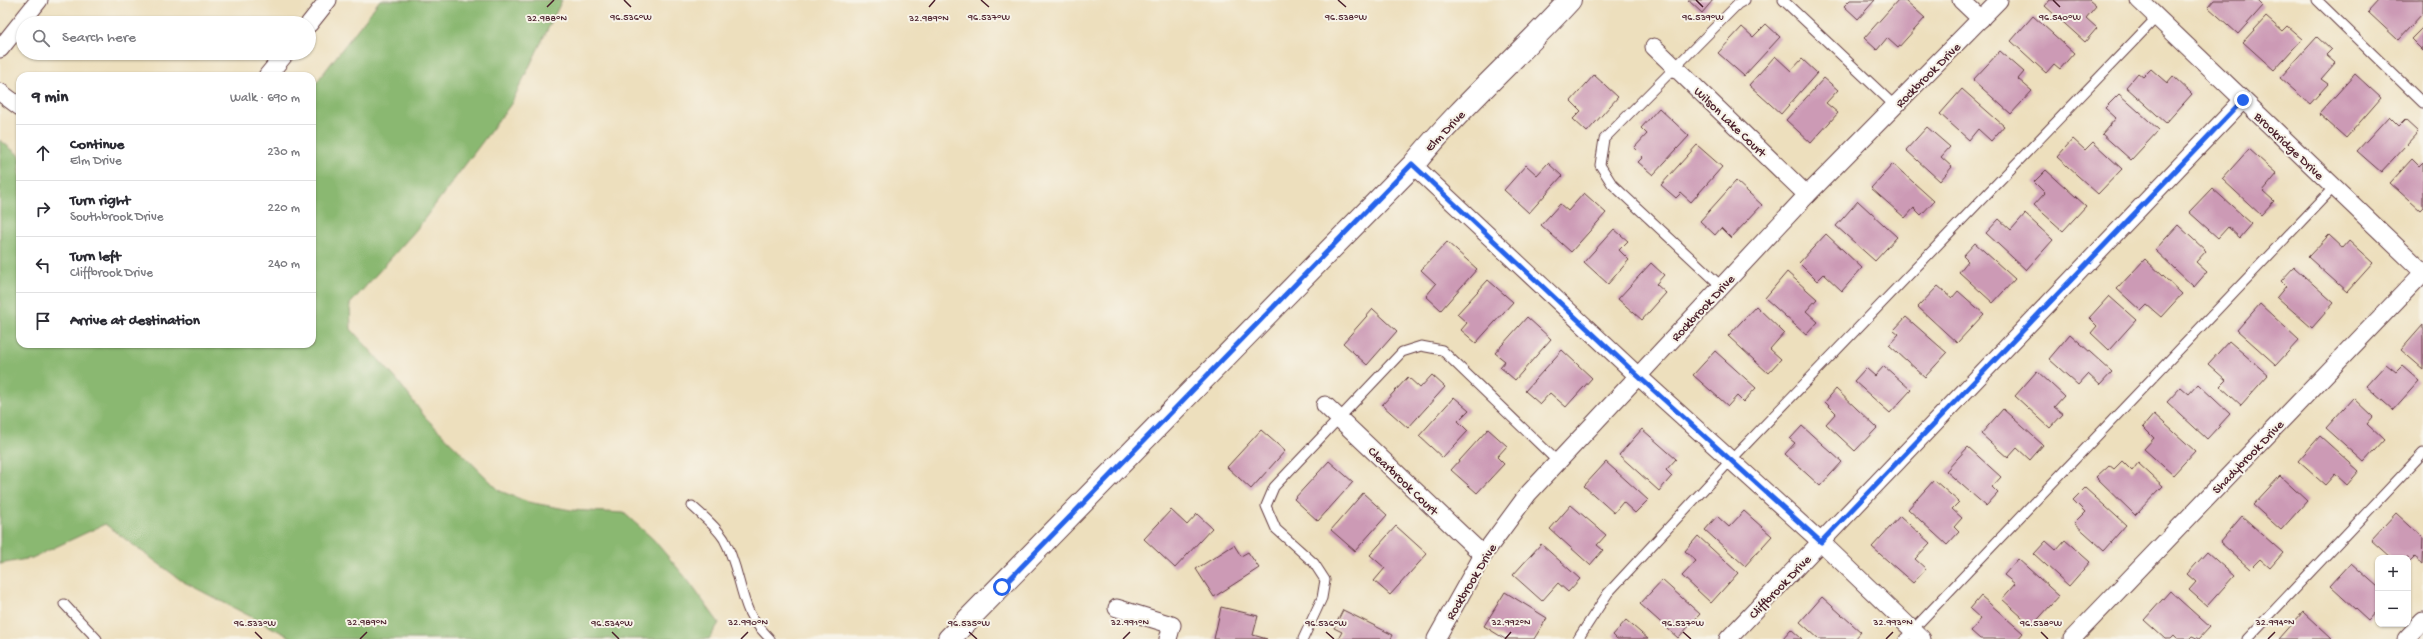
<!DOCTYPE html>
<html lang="en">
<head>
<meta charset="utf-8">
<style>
  :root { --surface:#fff; --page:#f2f2f3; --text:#2b2b33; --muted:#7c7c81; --line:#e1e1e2 }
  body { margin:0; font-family:"Gochi Hand",sans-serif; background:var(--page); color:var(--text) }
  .controls { position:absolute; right:12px; bottom:12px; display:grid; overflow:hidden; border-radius:8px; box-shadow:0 1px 3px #0004 }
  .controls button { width:36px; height:36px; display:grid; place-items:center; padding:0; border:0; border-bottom:1px solid var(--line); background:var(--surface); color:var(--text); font:20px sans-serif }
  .stop { position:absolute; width:12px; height:12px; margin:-9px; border:3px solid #2563eb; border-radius:50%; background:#fff }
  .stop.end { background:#2563eb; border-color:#fff; box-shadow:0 1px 4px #0008 }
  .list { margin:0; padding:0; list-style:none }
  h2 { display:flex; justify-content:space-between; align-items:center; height:52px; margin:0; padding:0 16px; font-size:17px }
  h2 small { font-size:13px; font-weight:400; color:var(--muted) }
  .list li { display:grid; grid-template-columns:26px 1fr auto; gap:12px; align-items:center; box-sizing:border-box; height:56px; padding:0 16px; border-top:1px solid var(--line) }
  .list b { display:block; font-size:15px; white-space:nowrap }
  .list p { margin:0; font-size:13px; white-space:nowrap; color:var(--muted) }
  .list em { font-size:13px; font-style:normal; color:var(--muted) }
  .icon { flex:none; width:22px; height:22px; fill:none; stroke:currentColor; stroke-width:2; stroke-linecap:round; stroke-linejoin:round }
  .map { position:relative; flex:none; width:2423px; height:639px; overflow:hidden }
  .search { position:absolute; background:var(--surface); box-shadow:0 1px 3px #0004; left:16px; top:16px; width:300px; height:44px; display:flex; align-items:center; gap:10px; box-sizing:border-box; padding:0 14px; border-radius:22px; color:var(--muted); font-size:15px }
  .panel { position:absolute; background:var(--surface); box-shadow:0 1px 3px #0004; left:16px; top:72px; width:300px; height:276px; border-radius:12px }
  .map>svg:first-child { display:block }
</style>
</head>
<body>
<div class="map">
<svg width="2423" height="639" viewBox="0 0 2423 639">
  <rect width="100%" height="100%" fill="#f7f3e8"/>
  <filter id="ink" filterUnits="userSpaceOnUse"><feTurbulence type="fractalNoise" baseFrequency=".025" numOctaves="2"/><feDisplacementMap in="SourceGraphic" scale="8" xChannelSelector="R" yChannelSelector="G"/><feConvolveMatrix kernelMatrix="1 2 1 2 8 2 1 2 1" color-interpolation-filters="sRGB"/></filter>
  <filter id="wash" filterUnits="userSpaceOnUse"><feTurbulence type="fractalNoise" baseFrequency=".012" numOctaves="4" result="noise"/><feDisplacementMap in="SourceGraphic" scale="16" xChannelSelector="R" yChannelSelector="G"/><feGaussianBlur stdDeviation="0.9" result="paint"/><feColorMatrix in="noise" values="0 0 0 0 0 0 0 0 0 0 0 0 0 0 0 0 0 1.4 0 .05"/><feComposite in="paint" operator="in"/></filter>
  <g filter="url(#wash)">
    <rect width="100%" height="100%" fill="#eddfbd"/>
    <path fill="#8ab871" stroke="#6a6c4e" d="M380,0H562L511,104L416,230L350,304L351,329L398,381L425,417L500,491L528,502L571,510L624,513L653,539L687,579L719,623L709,639H294L182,581L105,524L32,558L0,564V140L20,156V344H312V88Z"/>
    <g id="blocks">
      <g fill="#cc9ab5">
        <path d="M1688,0H1713L1702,13Z"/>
        <path d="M1850,0H1875L1858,19L1844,6Z"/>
        <path d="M1898,0H1905L1925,18L1898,48L1887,38L1877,50L1864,38Z"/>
        <path d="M2050,0H2089L2096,6L2086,18L2097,28L2085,42L2045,6Z"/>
        <path d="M2214,0H2257L2263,6L2238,34L2208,7Z"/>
        <path d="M2379,0H2423V13L2398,40L2368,12Z"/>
        <path d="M2033,16L2074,53L2060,69L2054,64L2046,73L2011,41Z"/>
        <path d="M2266,17L2282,31L2287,26L2302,39L2274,70L2243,42Z"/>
        <path d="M1766,24L1780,37L1744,76L1718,53L1742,27L1753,37Z"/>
        <path d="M2423,27V51L2411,39Z"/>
        <path d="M2317,37L2331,50L2326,55L2335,63L2321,79L2328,84L2310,104L2280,78Z"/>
        <path d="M2000,51L2024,72L2018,79L2032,91L2011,114L1973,80Z"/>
        <path d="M1775,56L1791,71L1802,59L1817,73L1781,114L1749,85Z"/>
        <path d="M2151,69L2167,83L2173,76L2192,94L2166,123L2126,87L2138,73L2143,77Z"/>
        <path d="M2355,74L2381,98L2346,138L2319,114Z"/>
        <path d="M1594,75L1618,97L1587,132L1573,119L1581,111L1571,101Z"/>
        <path d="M1824,78L1838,90L1826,103L1838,113L1811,143L1786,120Z"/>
        <path d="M1962,89L2004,126L1991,141L1978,129L1969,140L1940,114Z"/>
        <path d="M2119,94L2159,130L2131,160L2102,134L2116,118L2105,108Z"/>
        <path d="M1659,108L1689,136L1653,175L1638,162L1643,157L1634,148L1647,134L1641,128Z"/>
        <path d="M2389,116L2399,126L2405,120L2418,132L2381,172L2357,151Z"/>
        <path d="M1927,127L1950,147L1941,157L1952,167L1940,181L1906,150Z"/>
        <path d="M2073,139L2085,150L2093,142L2122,169L2098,194L2057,157Z"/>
        <path d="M1697,145L1722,167L1691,202L1681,193L1676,198L1661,185Z"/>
        <path d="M2249,149L2277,174L2263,191L2274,201L2261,215L2222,179Z"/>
        <path d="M2412,159L2419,166L2423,162V207L2420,210L2390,183Z"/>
        <path d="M1548,163L1562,176L1529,213L1504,190L1526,165L1537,175Z"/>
        <path d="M1893,164L1934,201L1921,215L1914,208L1905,218L1871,188Z"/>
        <path d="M2046,170L2086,206L2063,231L2034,205L2045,193L2034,182Z"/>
        <path d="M1736,181L1762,205L1731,238L1721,228L1715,235L1700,221Z"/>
        <path d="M2212,188L2252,224L2240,238L2228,227L2218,238L2189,212Z"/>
        <path d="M1584,193L1606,213L1571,252L1541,225L1560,204L1568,211Z"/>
        <path d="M1858,201L1897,237L1875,261L1836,226Z"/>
        <path d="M2025,214L2053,240L2026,270L1986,233L1999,219L2011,230Z"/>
        <path d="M2178,225L2206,251L2196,262L2207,272L2194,287L2155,250Z"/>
        <path d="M1614,229L1628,241L1619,250L1629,260L1608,284L1584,262Z"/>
        <path d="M1826,234L1862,268L1842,291L1824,274L1817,281L1799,263Z"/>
        <path d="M2329,235L2343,248L2349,241L2373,263L2347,292L2308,257Z"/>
        <path d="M1447,242L1477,269L1441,310L1426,296L1436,284L1421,270Z"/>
        <path d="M1975,243L2015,279L1993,303L1959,272L1968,261L1963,256Z"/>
        <path d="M2145,259L2182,294L2161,317L2147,305L2141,311L2117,289Z"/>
        <path d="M1651,263L1664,275L1656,284L1666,293L1642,320L1618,299Z"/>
        <path d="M2294,267L2334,303L2312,328L2277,297L2286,286L2281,281Z"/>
        <path d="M1787,272L1817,299L1806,311L1818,322L1806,335L1765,298Z"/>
        <path d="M1488,280L1513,302L1476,343L1461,330L1467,323L1457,314Z"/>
        <path d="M1938,286L1952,298L1958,291L1984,314L1957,343L1918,307Z"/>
        <path d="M2109,296L2136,320L2109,350L2091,333L2097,326L2089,318Z"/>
        <path d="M2260,304L2299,340L2276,365L2237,330Z"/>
        <path d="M1756,306L1784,333L1770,349L1781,359L1768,373L1728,336Z"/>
        <path d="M1373,309L1397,331L1367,365L1343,343Z"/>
        <path d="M1527,317L1551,339L1515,380L1500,367L1505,361L1495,353Z"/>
        <path d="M1906,317L1947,353L1925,377L1889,345L1899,334L1894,330Z"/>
        <path d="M2423,325V369L2401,350Z"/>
        <path d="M2070,334L2112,372L2100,385L2088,374L2078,385L2049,359Z"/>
        <path d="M2229,341L2268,375L2241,405L2220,386L2226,380L2208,364Z"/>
        <path d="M1562,350L1592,378L1566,407L1550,393L1540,404L1525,391Z"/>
        <path d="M1715,351L1756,388L1743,402L1737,396L1728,406L1693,375Z"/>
        <path d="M2386,364L2396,372L2402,366L2419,381L2393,410L2366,386Z"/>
        <path d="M1884,366L1911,390L1890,413L1854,381L1866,368L1875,376Z"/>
        <path d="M2037,371L2064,396L2054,407L2063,414L2050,428L2015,396Z"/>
        <path d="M1432,375L1445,387L1408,428L1382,405L1408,377L1420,388Z"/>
        <path d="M2198,384L2230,414L2207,439L2167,402L2181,387L2189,394Z"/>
        <path d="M1836,389L1877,428L1855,451L1826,424L1836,413L1825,402Z"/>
        <path d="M1454,397L1469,410L1458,421L1468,431L1443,458L1419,436Z"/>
        <path d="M2353,398L2373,417L2367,424L2384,440L2364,462L2326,428Z"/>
        <path d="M2003,409L2043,445L2030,460L2017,448L2008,458L1981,434Z"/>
        <path d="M2154,414L2195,451L2173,475L2144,449L2154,438L2143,427Z"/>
        <path d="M1802,426L1842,462L1820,486L1785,454L1795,443L1790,439Z"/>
        <path d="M1488,429L1507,446L1497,457L1504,464L1477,493L1451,470Z"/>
        <path d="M1642,429L1676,459L1666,470L1672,476L1659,491L1619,455Z"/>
        <path d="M1261,430L1285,451L1251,489L1227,467Z"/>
        <path d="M2320,436L2359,471L2347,485L2335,474L2325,485L2298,461Z"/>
        <path d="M1968,447L2001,477L1992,487L1998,493L1986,506L1946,471Z"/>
        <path d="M1329,461L1353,482L1318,521L1294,499Z"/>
        <path d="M2122,461L2132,471L2138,463L2163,486L2135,515L2096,477L2109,465L2114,469Z"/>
        <path d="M1606,462L1648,500L1635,513L1623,502L1614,513L1584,486Z"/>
        <path d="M2280,476L2307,501L2281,530L2253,505Z"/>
        <path d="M1934,480L1959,502L1952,509L1962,518L1954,527L1959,532L1947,545L1908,509Z"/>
        <path d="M2085,488L2126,525L2104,550L2074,523L2085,512L2073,500Z"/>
        <path d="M1363,493L1387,515L1355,551L1331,530Z"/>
        <path d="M1571,505L1606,535L1597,545L1603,550L1590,565L1550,529Z"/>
        <path d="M1171,510L1187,525L1197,514L1212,528L1175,568L1144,539Z"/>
        <path d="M1744,511L1772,536L1745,566L1705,530L1717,516L1729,527Z"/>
        <path d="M2396,513L2423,538L2422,564L2414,557L2408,563V558H2391L2371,540Z"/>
        <path d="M1900,516L1930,543L1915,559L1926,569L1913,583L1872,547Z"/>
        <path d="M2242,516L2283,553L2270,568L2260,559L2250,569L2220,542Z"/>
        <path d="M1396,526L1427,554L1390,595L1374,581L1385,568L1370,555Z"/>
        <path d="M1698,536L1738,573L1711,603L1682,576L1696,561L1685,551Z"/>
        <path d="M2065,540L2090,562L2069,586L2034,554L2046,541L2056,550Z"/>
        <path d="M1541,544L1580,579L1568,592L1558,583L1542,601L1513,575Z"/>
        <path d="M1234,545L1241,556L1248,552L1259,568L1214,597L1196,569Z"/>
        <path d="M2207,552L2234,576L2207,606L2189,590L2196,582L2187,574Z"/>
        <path d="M2018,559L2059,596L2032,626L2002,599L2015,584L2004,575Z"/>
        <path d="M2351,563L2378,587V610L2368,621L2330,586Z"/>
        <path d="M1662,580L1700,614L1678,638L1640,604Z"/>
        <path d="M2170,591L2210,627L2199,639L2192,636L2189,639H2177L2174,636L2171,639H2165L2144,620Z"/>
        <path d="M1505,592L1547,618L1534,639H1505L1484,626Z"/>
        <path d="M1981,596L2023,633L2018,639H1980L1971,631L1981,619L1970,609Z"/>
        <path d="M1822,597L1861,632L1855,639H1819L1800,622Z"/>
        <path d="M1221,607L1258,616L1253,635L1267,639H1214Z"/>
        <path d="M1343,610L1393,635L1391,639H1338L1342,632L1334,628Z"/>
        <path d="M2303,612L2332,639H2279Z"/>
        <path d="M1626,620L1648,639H1617L1613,635Z"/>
        <path d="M1791,629L1802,639H1782Z"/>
      </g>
    </g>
  </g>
  <g filter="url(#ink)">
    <use href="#blocks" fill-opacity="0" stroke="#623c41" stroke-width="1"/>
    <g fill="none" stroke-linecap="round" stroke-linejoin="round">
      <defs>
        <g id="service">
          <path d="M1783,0L1895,106"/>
          <path d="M2317,0L2423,103"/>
          <path d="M1722,287L1612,184L1600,165L1604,139L1738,4L1745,0"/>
          <path d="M692,506C703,516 716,526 724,539C737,562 739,589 749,612C754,623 763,631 770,639"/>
          <path d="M64,604L97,639"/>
          <path d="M1303,639L1322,598L1325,580L1314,563L1276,529L1266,506L1274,487L1402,352L1421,346L1442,350L1558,462"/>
          <path d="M1578,639L1608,593L1731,460L2157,17"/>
          <path d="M1904,639L2334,187"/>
          <path d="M2247,639L2423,453"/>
        </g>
        <g id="minor">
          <path d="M1961,0L1981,19"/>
          <path d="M2139,0L2423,272"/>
          <path d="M309,24L328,0"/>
          <path d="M1654,47L1807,195"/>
          <path d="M0,49L39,0"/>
          <path d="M267,76L286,53"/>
          <path d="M0,92L20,107"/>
          <path d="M1413,165L1638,376L1821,542L1922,639"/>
          <path d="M1325,405L1483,555"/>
          <path d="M1117,608L1172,625L1168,639"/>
          <path d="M1436,639L1483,555L1528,494L1807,195L1999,0"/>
          <path d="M1728,639L2243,100"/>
          <path d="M2072,639L2423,273"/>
          <path d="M2406,639L2423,621"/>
        </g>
        <path id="tertiary" d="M949,639L1413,165C1461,106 1519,56 1570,0"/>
      </defs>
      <use href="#service" stroke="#623c41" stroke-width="11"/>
      <use href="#minor" stroke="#623c41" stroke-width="19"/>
      <use href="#tertiary" stroke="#623c41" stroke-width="24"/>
      <use href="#service" stroke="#fff" stroke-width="9"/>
      <use href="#minor" stroke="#fff" stroke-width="17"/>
      <use href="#tertiary" stroke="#fff" stroke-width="22"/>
    </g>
  </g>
  <g fill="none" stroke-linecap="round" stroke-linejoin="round" filter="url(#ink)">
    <path stroke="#2563eb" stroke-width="5" d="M1002,587L1412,164L1638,376L1821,542L2243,100"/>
  </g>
  <path fill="none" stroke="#4a1f2b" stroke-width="1.5" d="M624,0L631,7M981,0L989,7M1338,0L1346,7M1696,0L1703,7M2053,0L2060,7M547,7L554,0M929,7L935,0M255,632L262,639M612,632L619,639M969,632L977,639M1326,632L1334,639M1683,632L1691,639M2041,632L2048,639M360,639L367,632M741,639L748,632M1123,639L1130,632M1505,639L1511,632M1886,639L1893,632M2268,639L2275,632"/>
  <g text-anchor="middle" stroke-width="4" stroke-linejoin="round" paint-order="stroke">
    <g font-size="13" fill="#4a1f2b" stroke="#f7f3e8">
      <text transform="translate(1927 74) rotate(-45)" y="5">Rockbrook Drive</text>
      <text transform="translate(1731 121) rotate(44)" y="5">Wilson Lake Court</text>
      <text transform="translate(1444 130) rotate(-46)" y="5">Elm Drive</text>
      <text transform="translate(2290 145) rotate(44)" y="5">Brookridge Drive</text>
      <text transform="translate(1702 307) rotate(-47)" y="5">Rockbrook Drive</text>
      <text transform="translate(2247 456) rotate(-46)" y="5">Shadybrook Drive</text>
      <text transform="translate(1404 480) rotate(44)" y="5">Clearbrook Court</text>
      <text transform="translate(1470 581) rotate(-59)" y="5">Rockbrook Drive</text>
      <text transform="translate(1779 586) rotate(-46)" y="5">Cliffbrook Drive</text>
    </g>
  </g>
  <g font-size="10" text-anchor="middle" fill="#4a1f2b" stroke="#f7f3e8" stroke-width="4" stroke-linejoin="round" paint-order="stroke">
    <text x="631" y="20">96.536°W</text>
    <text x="989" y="20">96.537°W</text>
    <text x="1346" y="20">96.538°W</text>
    <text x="1703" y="20">96.539°W</text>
    <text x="2060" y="20">96.540°W</text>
    <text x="547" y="21">32.988°N</text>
    <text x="929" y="21">32.989°N</text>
    <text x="367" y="625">32.989°N</text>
    <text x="748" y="625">32.990°N</text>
    <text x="1130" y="625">32.991°N</text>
    <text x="1511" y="625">32.992°N</text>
    <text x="1893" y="625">32.993°N</text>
    <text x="2275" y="625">32.994°N</text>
    <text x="255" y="626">96.533°W</text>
    <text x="612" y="626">96.534°W</text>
    <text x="969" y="626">96.535°W</text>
    <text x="1326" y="626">96.536°W</text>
    <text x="1683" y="626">96.537°W</text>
    <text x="2041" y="626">96.538°W</text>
  </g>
</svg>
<div class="controls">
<button>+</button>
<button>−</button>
</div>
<div class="stop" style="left:1002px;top:587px"></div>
<div class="stop end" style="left:2243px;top:100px"></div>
<div class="search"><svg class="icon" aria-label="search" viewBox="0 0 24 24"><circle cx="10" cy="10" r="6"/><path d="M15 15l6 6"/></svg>Search here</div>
<section class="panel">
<h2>9 min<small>Walk · 690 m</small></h2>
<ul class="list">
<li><svg class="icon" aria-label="ahead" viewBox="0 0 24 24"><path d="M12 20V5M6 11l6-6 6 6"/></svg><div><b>Continue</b><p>Elm Drive</p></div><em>230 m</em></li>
<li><svg class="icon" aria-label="right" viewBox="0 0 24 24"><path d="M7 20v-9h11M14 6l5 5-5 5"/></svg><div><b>Turn right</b><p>Southbrook Drive</p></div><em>220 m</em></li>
<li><svg class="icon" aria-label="left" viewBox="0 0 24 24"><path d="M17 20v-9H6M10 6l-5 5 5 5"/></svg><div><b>Turn left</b><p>Cliffbrook Drive</p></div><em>240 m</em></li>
<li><svg class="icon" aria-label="arrive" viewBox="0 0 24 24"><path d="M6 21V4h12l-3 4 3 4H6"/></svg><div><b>Arrive at destination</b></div></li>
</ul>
</section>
</div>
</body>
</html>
